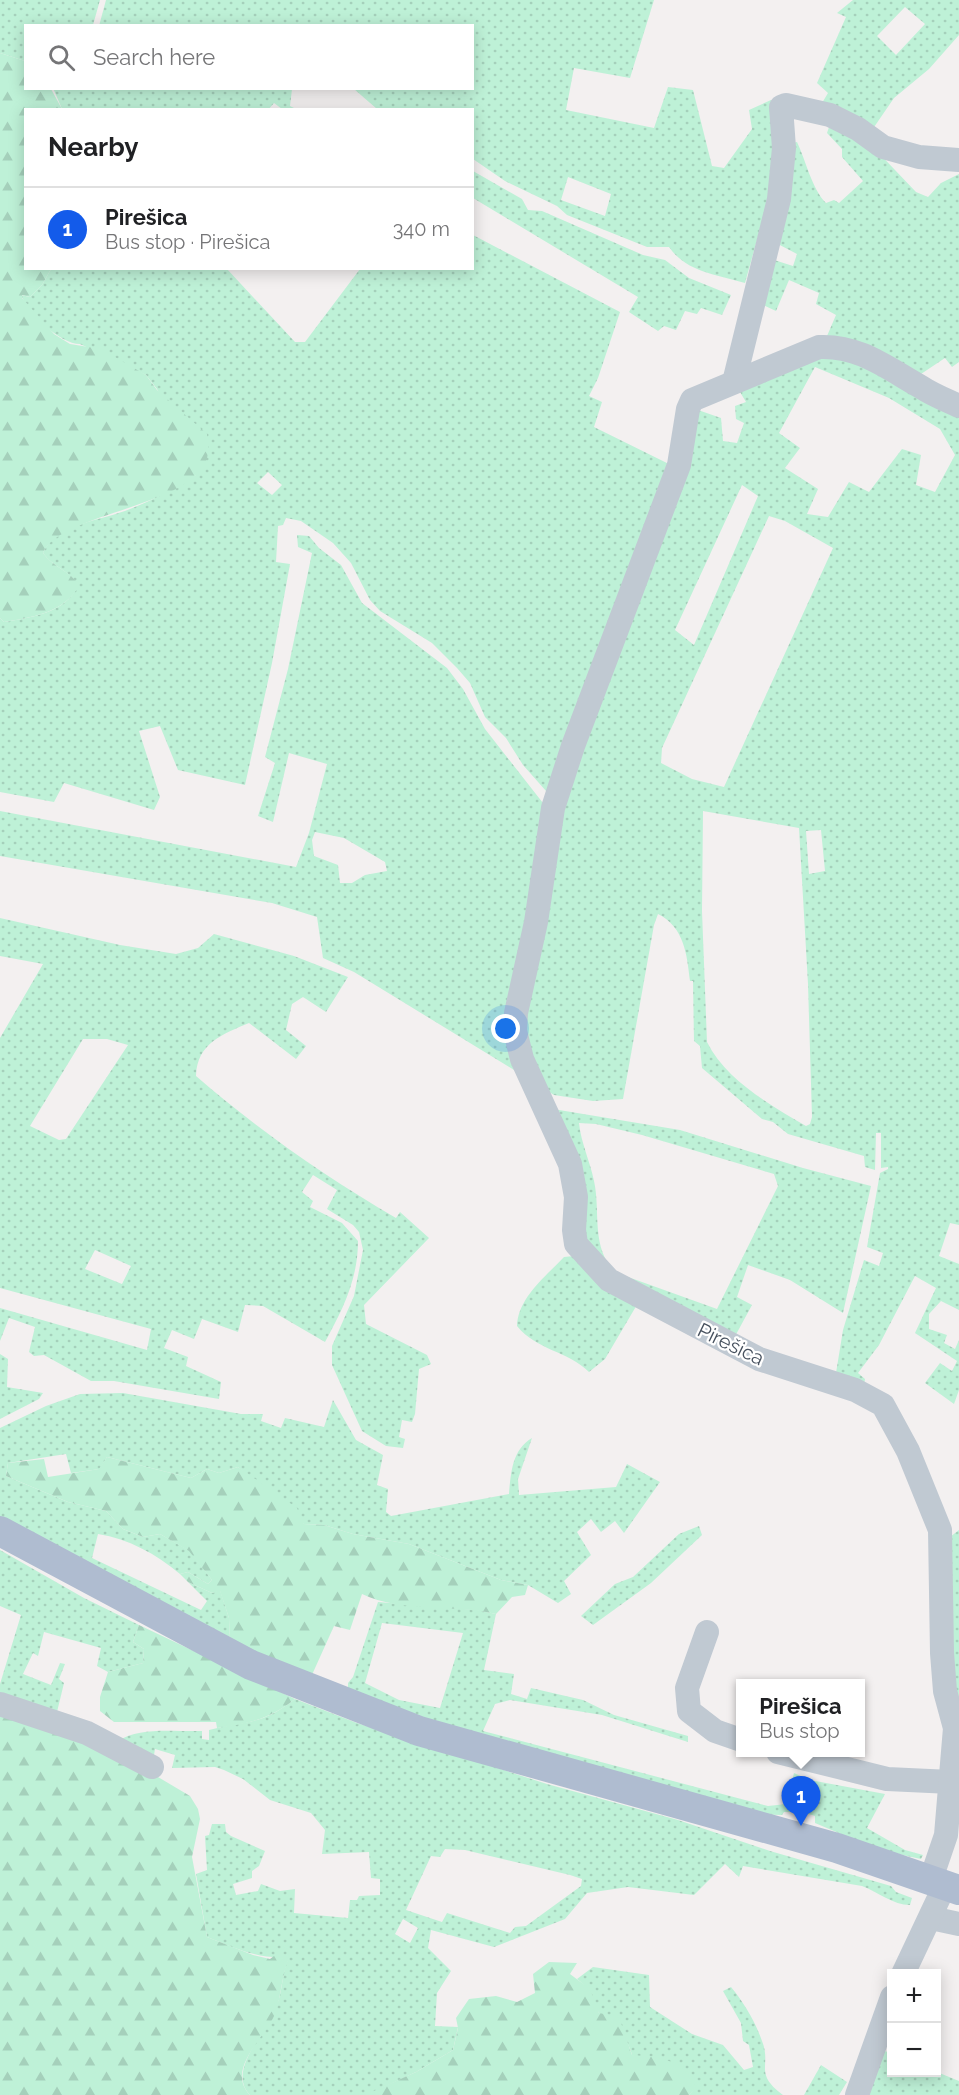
<!DOCTYPE html>
<html lang="en">
<head>
<meta charset="utf-8">
<style>
  :root { --surface:#fff; --page:#f6f6f6; --text:#202124; --muted:#757577; --line:#e0e0e0; --accent:#135bea }
  body { margin:0; font-family:Raleway,sans-serif; background:var(--page); color:var(--text) }
  .controls { position:absolute; right:18px; bottom:18px; display:grid; overflow:hidden; border-radius:0px; box-shadow:0 3px 15px #0003 }
  .controls button { width:54px; height:54px; display:grid; place-items:center; padding:0; border:0; border-bottom:2px solid var(--line); background:var(--surface); color:var(--text); font:30px sans-serif }
  .you { position:absolute; left:506px; top:1029px; width:21px; height:21px; margin:-15px; border:4px solid #fff; border-radius:50%; background:#1a73e8; box-shadow:0 0 0 9px #1a73e833 }
  .badge { display:grid; place-items:center; width:39px; height:39px; border-radius:50%; background:var(--accent); color:#fff; font-size:20px; font-weight:700 }
  .pin { position:absolute; translate:-50% -50px; filter:drop-shadow(0 2px 3px #0008) }
  .pin::after { content:''; position:absolute; top:32px; width:21px; height:18px; background:inherit; clip-path:polygon(0 0,100% 0,50% 100%) }
  .popup { position:absolute; left:736px; top:1679px; width:129px; height:78px; box-sizing:border-box; display:grid; place-content:center; border-radius:0px; background:var(--surface); filter:drop-shadow(0 2px 4px #0005); font-size:20px; white-space:nowrap; color:var(--muted) }
  .popup b { font-size:22px; color:var(--text) }
  .popup::after { content:''; position:absolute; left:50%; top:100%; margin-left:-12px; border:12px solid transparent; border-top-color:var(--surface) }
  .list { margin:0; padding:0; list-style:none }
  h2 { display:flex; justify-content:space-between; align-items:center; height:78px; margin:0; padding:0 24px; font-size:26px }
  h2 small { font-size:20px; font-weight:400; color:var(--muted) }
  .list li { display:grid; grid-template-columns:39px 1fr auto; gap:18px; align-items:center; box-sizing:border-box; height:84px; padding:0 24px; border-top:2px solid var(--line) }
  .list b { display:block; font-size:22px; white-space:nowrap }
  .list p { margin:0; font-size:20px; white-space:nowrap; color:var(--muted) }
  .list em { font-size:20px; font-style:normal; color:var(--muted) }
  .icon { flex:none; width:33px; height:33px; fill:none; stroke:currentColor; stroke-width:2; stroke-linecap:round; stroke-linejoin:round }
  .map { position:relative; flex:none; width:959px; height:2095px; overflow:hidden }
  .search { position:absolute; background:var(--surface); box-shadow:0 3px 15px #0003; left:24px; top:24px; width:450px; height:66px; display:flex; align-items:center; gap:15px; box-sizing:border-box; padding:0 21px; border-radius:0px; color:var(--muted); font-size:22px }
  .panel { position:absolute; background:var(--surface); box-shadow:0 3px 15px #0003; left:24px; top:108px; width:450px; height:162px; border-radius:0px }
  .map>svg:first-child { display:block }
</style>
</head>
<body>
<div class="map">
<svg width="959" height="2095" viewBox="0 0 959 2095">
  <defs>
    <pattern id="grass-dots" width="8" height="8" patternUnits="userSpaceOnUse" patternTransform="scale(1.5)"><rect width="8" height="8" fill="#bef1d7"/><path d="M2 2h.1M6 6h.1" fill="none" stroke="#a5d0bb" stroke-width="1.8" stroke-linecap="round"/></pattern>
    <pattern id="forest-firs" width="22" height="20" patternUnits="userSpaceOnUse" patternTransform="scale(1.5)"><rect width="22" height="20" fill="#bef1d7"/><path d="M5 1l3.5 6h-7zM16 11l3.5 6h-7z" fill="#a5d0bb"/></pattern>
  </defs>
  <rect width="100%" height="100%" fill="#f3f0f0"/>
  <g fill="url(#grass-dots)" fill-rule="evenodd">
    <path d="M0,0H100L93,25L26,26L25,61L0,53Z"/>
    <path d="M106,0H654L630,78L574,68L566,110L654,128L668,87L693,90L712,166L724,168L752,129L749,110L771,100L776,116L779,161L745,283C718,275 686,272 669,247H647L567,215L557,206L505,181L473,159L472,110L377,109L354,89L472,88V26H99ZM568,177L611,194L605,216L561,200Z"/>
    <path d="M853,0H959V35L929,69L894,98L870,133L822,103L828,93L817,83L846,17L837,13ZM905,7L925,24L896,55L877,36Z"/>
    <path d="M53,88L292,89L290,106L296,109H282L274,103L268,110L62,109Z"/>
    <path d="M831,121L873,147L916,192L928,197L941,183L959,174V362L952,367L945,358L915,378L824,343L836,315L816,304L819,293L789,280L776,311L761,304L771,259L793,266L797,254L776,243L788,144L797,142C806,161 812,189 826,203L834,200L839,203L863,181L842,157V149L827,133Z"/>
    <path d="M473,171L522,199L528,210L542,211L643,255L665,260L689,278L731,295L722,315L701,308L697,314L685,311L676,330L664,326L658,331L629,312L638,297L473,198Z"/>
    <path d="M473,235L620,312L598,378L589,396L602,402L594,427L675,467L554,800L523,765L506,738L485,717L470,683L457,668L432,643L380,611L370,600L351,563L333,543L301,521L286,518L283,525L278,526L276,562L290,564L272,663L245,785L178,770L160,726L139,731L160,797L154,810L64,783L54,802L0,792V618L4,622C30,618 68,612 78,585C71,572 52,566 43,553C55,524 104,520 130,509C153,500 176,488 196,475L157,389L146,375L80,344C60,344 28,313 21,295L30,297L42,285L51,269H227L295,342H305L360,269L472,268ZM268,472L282,485L272,495L257,483Z"/>
    <path d="M839,352L959,411V1225L950,1223L939,1256L959,1264V1310L941,1301L929,1314V1329L947,1335L944,1343L955,1349L959,1340V1390L954,1404L925,1383L940,1363L952,1371L957,1361L915,1333L936,1288L915,1276L879,1345L858,1373L865,1379L864,1385L836,1373L843,1330L864,1260L879,1266L883,1253L867,1247L880,1173L888,1169V1167L881,1168V1133H876L875,1170L865,1167L864,1156L788,1134L773,1122L762,1119L702,1068L700,1046L694,1041L693,981H690C687,954 684,927 658,914L654,925L623,1099L593,1101L554,1095L541,1087L522,1044L558,820L698,410L721,418L723,441L737,443L744,423L736,419L735,406L746,402L737,387ZM815,367L889,398L940,429L955,455L935,492L916,485L921,455L902,449L869,492L849,482L828,517L807,514L818,489L785,468L800,448L779,433ZM742,485L758,496L694,645L675,630ZM769,516L785,521L833,548L724,787L692,779L661,763L662,748ZM703,811L799,828L808,984L812,1117L810,1124L806,1126C770,1105 726,1080 707,1042L702,911ZM821,830L825,871L809,874L806,831Z"/>
    <path d="M297,535L309,536L319,548L341,565L362,603L447,668L463,689L485,729L550,812L519,1073L354,972L323,958L317,917L272,903L0,856V811L296,867L309,833L327,764L289,753L273,822L258,816L275,763L265,757L288,669L312,553L298,547ZM315,832L344,838L385,862L387,871L365,875L352,883H340L338,865L314,856L312,840Z"/>
    <path d="M0,918L120,945L176,954L198,948L214,934L294,956L348,977L326,1012L303,997L292,1004L286,1030L306,1046L296,1059L249,1023C223,1034 197,1043 196,1076C257,1129 326,1177 396,1218L400,1212L429,1238L364,1305L366,1324L427,1355L431,1364L419,1369L415,1414L412,1422L402,1420L399,1437L405,1439L403,1448L386,1446L362,1431L332,1365V1346L354,1296L363,1250L359,1232L353,1225L327,1209L337,1190L313,1175L302,1192L313,1201L310,1207L342,1223L358,1241C358,1279 343,1309 325,1342L263,1306L245,1305L238,1332L202,1319L194,1339L172,1330L164,1348L188,1357L186,1366L221,1382L219,1399L114,1381H91L44,1355L34,1356L29,1352L35,1327L9,1318L0,1341V1308L147,1350L151,1329L0,1288V1038L43,964L0,956ZM107,1039L128,1045L66,1139L59,1140L30,1126L83,1039ZM95,1250L131,1266L122,1284L85,1269Z"/>
    <path d="M553,1109L680,1130L803,1168L871,1186L843,1313L790,1280L748,1265L737,1297L752,1305L733,1340L606,1271L590,1252L582,1236L583,1201L578,1175ZM579,1123L596,1124L642,1135L774,1174L778,1186L717,1309L617,1273C590,1250 601,1212 594,1181C590,1161 581,1143 579,1123Z"/>
    <path d="M574,1256L638,1303L605,1359L589,1372C568,1351 536,1350 517,1326C518,1298 545,1277 564,1257Z"/>
    <path d="M0,1354L8,1359L7,1387L43,1393L39,1399L0,1419Z"/>
    <path d="M123,1393L241,1414H263L261,1421L281,1428L285,1418L324,1427L333,1400L356,1440L383,1455L377,1485L388,1489L386,1512L391,1516L509,1494C511,1472 512,1450 532,1438L518,1479L519,1495L616,1487L627,1464L660,1482L624,1533L615,1521L601,1532L591,1519L577,1532L591,1555L564,1581L571,1594L558,1603L528,1585L501,1580L409,1544L353,1534L324,1525L304,1524L238,1467L219,1473L207,1469L191,1478L107,1457L100,1469L71,1473L66,1454L8,1463L6,1476L68,1502L106,1511L123,1529L143,1537L160,1534L190,1551L212,1580L208,1584L188,1572L180,1574C156,1554 129,1539 98,1534L92,1558L201,1610L207,1601L188,1582L212,1593L220,1590L229,1618L230,1645L0,1524V1428L46,1406L80,1394Z"/>
    <path d="M699,1526L702,1535L651,1583L593,1625L581,1616L615,1584L633,1577L679,1534Z"/>
    <path d="M959,1530V1720L951,1689L950,1537Z"/>
    <path d="M0,1550L84,1598L139,1625L133,1642L144,1649L143,1663L108,1672L97,1666L101,1648L44,1632L38,1656L33,1653L23,1674L51,1685L60,1663L65,1664L59,1679L64,1683L57,1712L0,1700V1684L21,1615L0,1606Z"/>
    <path d="M378,1602L477,1610L496,1614L484,1670L514,1674L511,1694L527,1699L531,1688L583,1700L614,1715L688,1736V1742L602,1715L510,1700L495,1704L483,1731L768,1806L786,1804L794,1773L810,1780L885,1794L867,1828L905,1850L923,1855L921,1859C883,1852 850,1838 815,1823V1816L802,1812H784L782,1815C733,1815 686,1797 639,1784C541,1756 444,1725 348,1693V1683L353,1677ZM382,1623L463,1633L440,1708L399,1700L365,1683Z"/>
    <path d="M295,1699L357,1723L547,1784L678,1820L770,1851L891,1886L896,1892L912,1898L910,1905C893,1905 878,1892 862,1886L743,1866L739,1877L725,1864L694,1895L628,1887L587,1893L565,1919L494,1947L431,1930L428,1948L451,1971L437,1993L435,2026L458,2027L453,2050L416,2072L367,2095H250C225,2070 270,2029 278,2002C283,1987 282,1972 289,1957C259,1960 235,1948 207,1937L196,1874L207,1870L205,1836L209,1835L212,1824H225L226,1832L231,1836L265,1851L259,1866L252,1871V1878L233,1884L236,1895L258,1891L261,1884L280,1891L295,1889L294,1913L348,1918L350,1900H357L359,1896L380,1895V1879L371,1878L369,1852L322,1854L325,1830L311,1813L270,1800L243,1779L224,1770L215,1767L172,1768L175,1755L155,1749L153,1761L118,1741C140,1726 176,1732 202,1731V1739L209,1740V1730C248,1720 260,1726 295,1699ZM445,1849L465,1850L570,1875L582,1879L581,1886L526,1926L515,1927L510,1933L447,1913L442,1922L406,1910L431,1856L440,1857ZM403,1919L418,1928L410,1943L395,1934Z"/>
    <path d="M593,1967L649,1975L650,2007L692,2034L723,2045L744,2070L753,2067L749,2045L743,2041L741,2023L723,1991L731,1987C744,2003 755,2021 762,2041C772,2066 753,2073 783,2095H689L696,2087L632,2055C626,2032 613,2031 600,2014C589,2000 595,1993 577,1979Z"/>
    <path d="M875,2048L891,2053L892,2072H937L959,2081V2095H862Z"/>
    <path d="M821,2065L847,2082L839,2095H804Z"/>
  </g>
  <g fill="url(#forest-firs)">
    <path d="M0,53L25,61L26,88L51,89L62,109L26,110V268L51,269L42,285L30,297L22,295V298L54,334L70,344L101,349L146,375L157,390L207,434C207,440 209,447 208,453C202,507 60,511 43,553C52,566 71,572 79,585C67,612 30,618 4,622L0,618Z"/>
    <path d="M107,1457L191,1478L207,1469L219,1473L238,1467L297,1508L304,1524L324,1525L353,1534L409,1544L501,1580L528,1585L525,1595L512,1597L496,1614C453,1604 402,1613 362,1594L350,1630L334,1626L311,1677L230,1645L229,1618L220,1591L212,1593L188,1582L180,1574L188,1572L208,1584L212,1580L189,1551L160,1534L143,1537L123,1529L106,1511L68,1502L6,1476L8,1463L44,1459L48,1477L99,1469Z"/>
    <path d="M139,1625L295,1699C270,1719 248,1724 217,1728L216,1722H114L100,1711V1697L108,1672L143,1663L144,1649L133,1642Z"/>
    <path d="M0,1711L126,1758L190,1796L198,1809L200,1819L192,1857L207,1937L253,1955L270,1959L278,1953L290,1956C281,1975 282,1995 275,2014C265,2038 225,2069 250,2095H0Z"/>
    <path d="M549,1962L577,1963L570,1974L590,1989L599,2013L619,2017L632,2055C668,2058 675,2058 697,2087L689,2095H365L416,2072L453,2050L458,2028L456,2018L469,1999L496,1996L517,2002L535,1993L533,1974Z"/>
  </g>
  <g fill="none" stroke-linecap="round" stroke-linejoin="round">
    <g stroke="#c0c9d2" stroke-width="24">
      <path d="M734,382L779,199L784,148L781,107L786,105L830,115L858,129L883,147L919,157L959,160"/>
      <path d="M707,1632L687,1688L689,1711L715,1731L741,1740"/>
      <path d="M0,1704L87,1733L152,1767"/>
      <path d="M778,1752L887,1779L951,1782"/>
      <path d="M931,1879L946,1835L955,1728L945,1691L942,1653L940,1530L908,1451L883,1405L855,1390L759,1359L609,1280L576,1244L574,1230L576,1197L570,1164L522,1059L515,1031L516,1013L536,922L553,808L573,746L679,465L688,409L692,400L819,347C859,345 887,368 921,387C933,395 946,400 959,406"/>
      <path d="M931,1918L959,1924"/>
      <path d="M903,1974L945,1885"/>
      <path d="M857,2095L892,1997"/>
    </g>
    <path stroke="#afbcd0" stroke-width="30" d="M0,1531L251,1665L419,1731L837,1848L959,1890"/>
  </g>
  <g text-anchor="middle" stroke-width="4.5" stroke-linejoin="round" paint-order="stroke">
    <g font-size="20" fill="#47515e" stroke="#fff">
      <text transform="translate(731 1344) rotate(26)" y="7">Pirešica</text>
    </g>
  </g>
</svg>
<div class="controls">
<button>+</button>
<button>−</button>
</div>
<div class="you"></div>
<div class="pin badge" style="left:801px;top:1826px">1</div>
<div class="popup"><b>Pirešica</b>Bus stop</div>
<div class="search"><svg class="icon" aria-label="search" viewBox="0 0 24 24"><circle cx="10" cy="10" r="6"/><path d="M15 15l6 6"/></svg>Search here</div>
<section class="panel">
<h2>Nearby<small></small></h2>
<ul class="list">
<li><span class="badge">1</span><div><b>Pirešica</b><p>Bus stop · Pirešica</p></div><em>340 m</em></li>
</ul>
</section>
</div>
</body>
</html>
